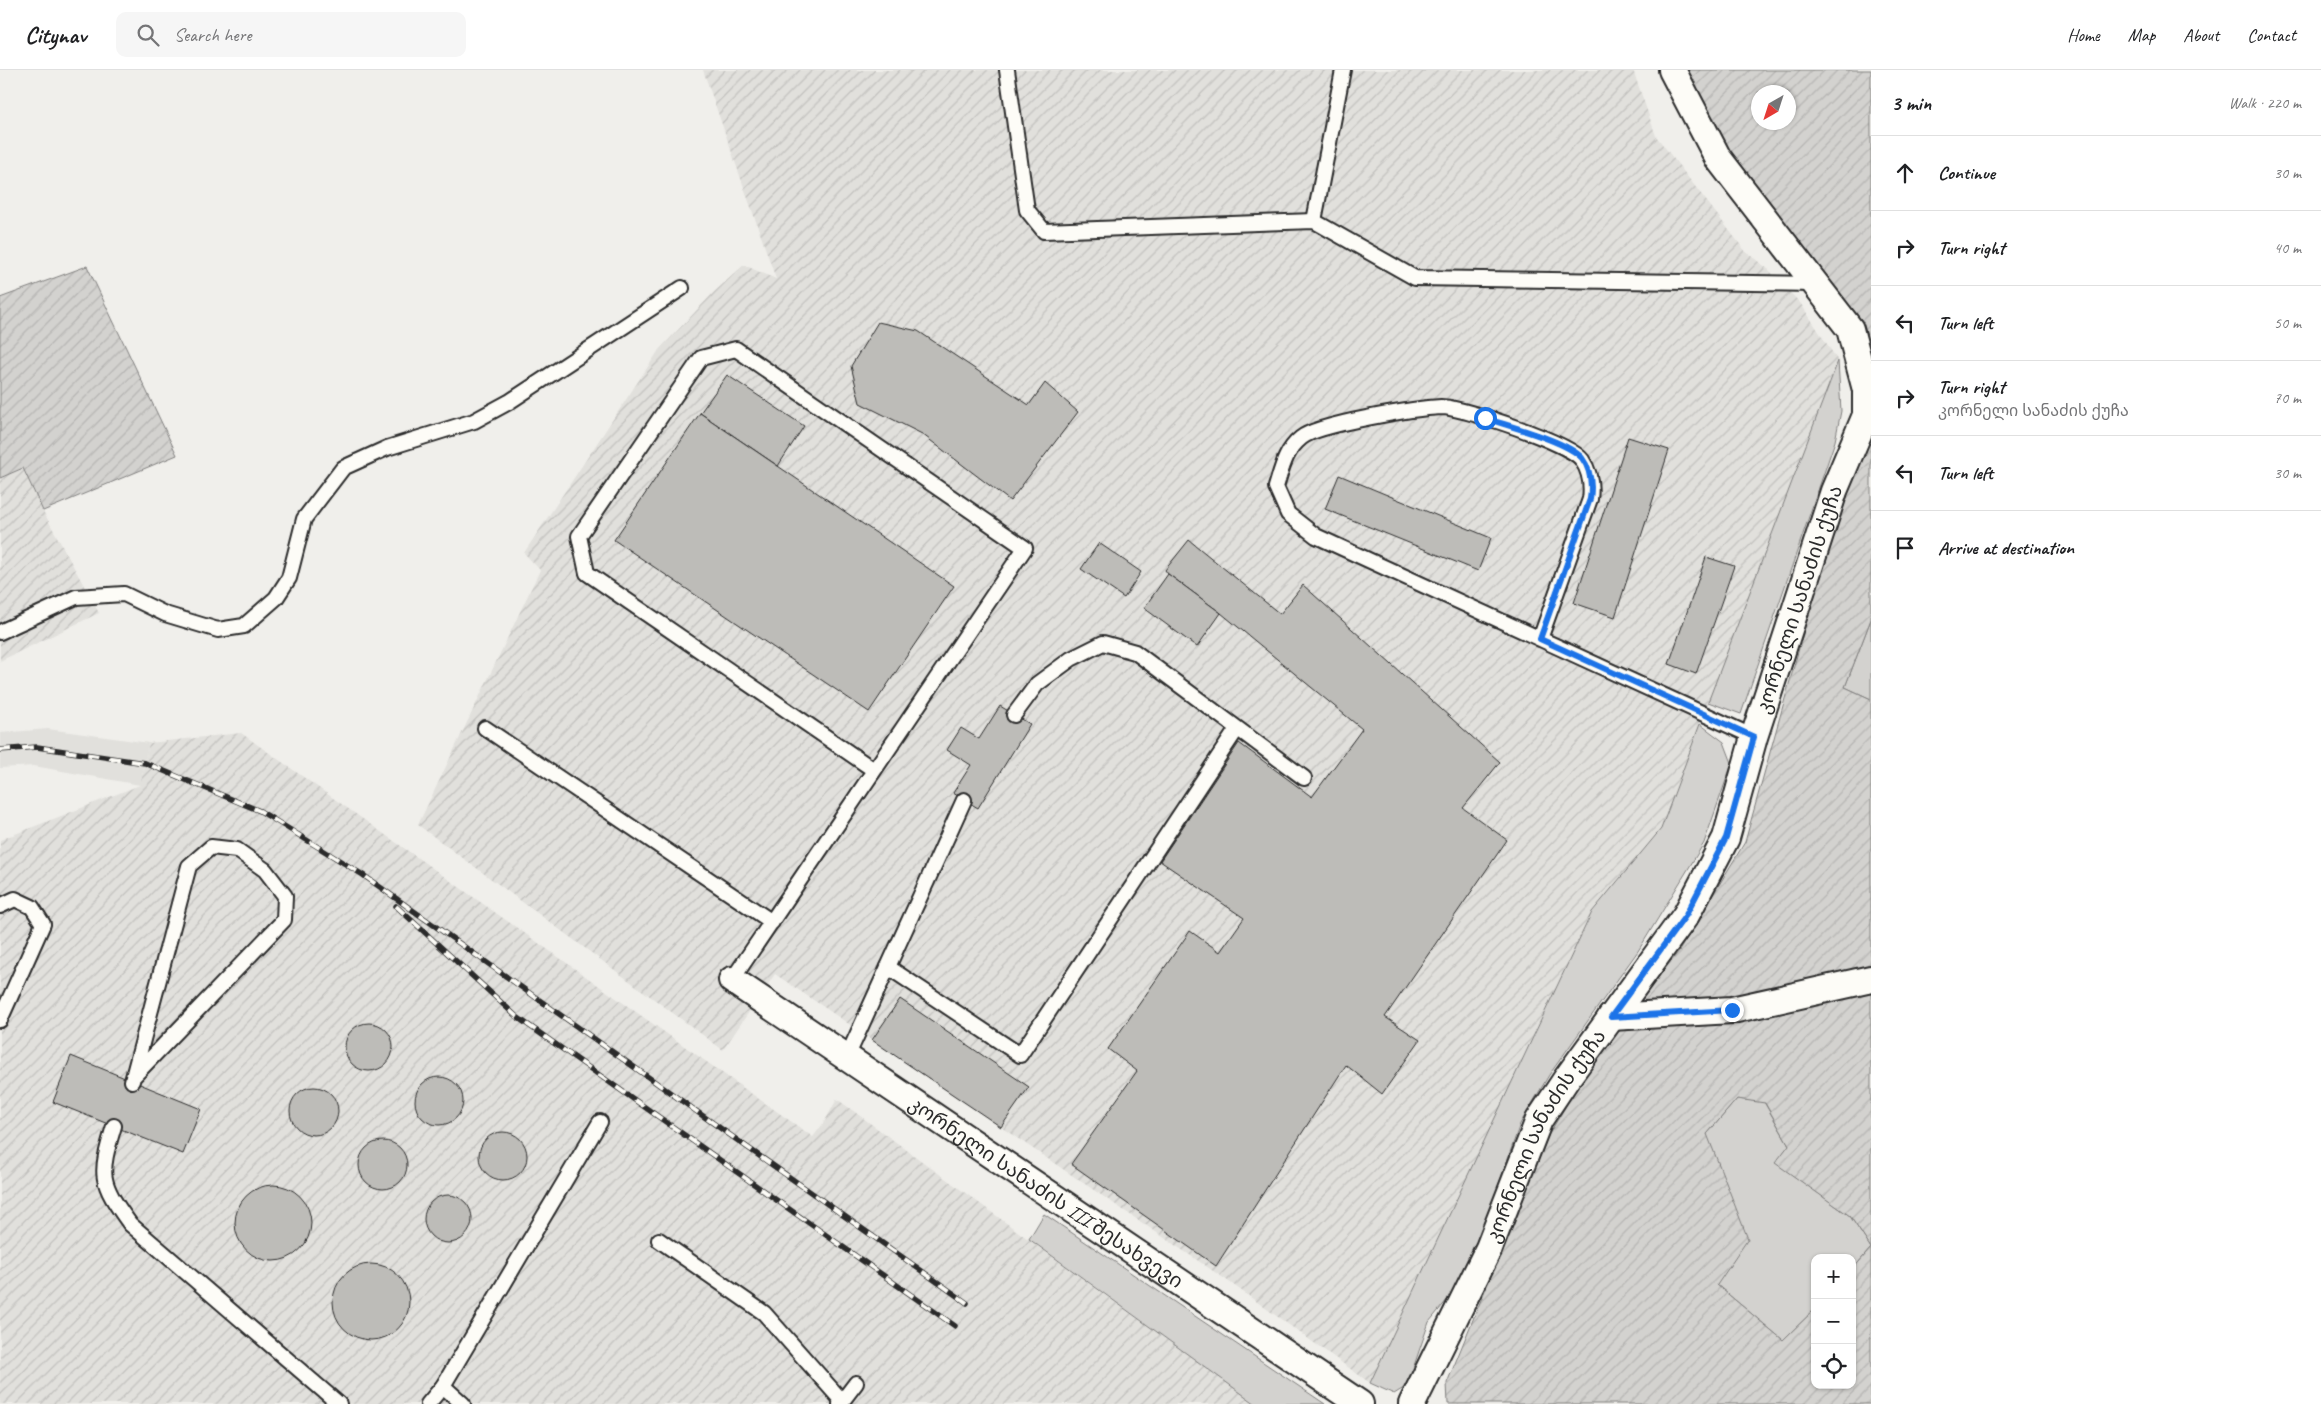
<!DOCTYPE html>
<html lang="en">
<head>
<meta charset="utf-8">
<style>
  :root { --surface:#fff; --page:#f6f6f6; --text:#202124; --muted:#757577; --line:#e0e0e0 }
  body { margin:0; font-family:Caveat,"Noto Sans Georgian",sans-serif; background:var(--page); color:var(--text) }
  .controls { position:absolute; right:15px; bottom:15px; display:grid; overflow:hidden; border-radius:10px; box-shadow:0 1px 4px #0004 }
  .controls button { width:45px; height:45px; display:grid; place-items:center; padding:0; border:0; border-bottom:1px solid var(--line); background:var(--surface); color:var(--text); font:25px sans-serif }
  .compass { position:absolute; left:1751px; top:15px; width:45px; height:45px; border-radius:50%; background:var(--surface); box-shadow:0 1px 4px #0004; rotate:219deg }
  .stop { position:absolute; width:15px; height:15px; margin:-11px; border:4px solid #1a73e8; border-radius:50%; background:#fff }
  .stop.end { background:#1a73e8; border-color:#fff; box-shadow:0 1px 5px #0008 }
  .list { margin:0; padding:0; list-style:none }
  h2 { display:flex; justify-content:space-between; align-items:center; height:65px; margin:0; padding:0 20px; font-size:21px }
  h2 small { font-size:16px; font-weight:400; color:var(--muted) }
  .list li { display:grid; grid-template-columns:32px 1fr auto; gap:15px; align-items:center; box-sizing:border-box; height:75px; padding:0 20px; border-top:1px solid var(--line) }
  .list b { display:block; font-size:19px; white-space:nowrap }
  .list p { margin:0; font-size:16px; white-space:nowrap; color:var(--muted) }
  .list em { font-size:16px; font-style:normal; color:var(--muted) }
  .icon { flex:none; width:28px; height:28px; fill:none; stroke:currentColor; stroke-width:2; stroke-linecap:round; stroke-linejoin:round }
  .map { position:relative; flex:none; width:1871px; height:1334px; overflow:hidden }
  header { display:flex; align-items:center; gap:30px; box-sizing:border-box; height:70px; padding:0 25px; background:var(--surface); border-bottom:1px solid var(--line) }
  header strong { font-size:24px }
  nav { display:flex; gap:28px; margin-inline-start:auto; font-size:18px }
  .search { width:350px; height:45px; background:var(--page); display:flex; align-items:center; gap:12px; box-sizing:border-box; padding:0 18px; border-radius:10px; color:var(--muted); font-size:19px }
  main { display:flex }
  aside { flex:1; background:var(--surface) }
  .map>svg:first-child { display:block }
</style>
</head>
<body>
<header>
<strong>Citynav</strong>
<div class="search"><svg class="icon" aria-label="search" viewBox="0 0 24 24"><circle cx="10" cy="10" r="6"/><path d="M15 15l6 6"/></svg>Search here</div>
<nav><a>Home</a><a>Map</a><a>About</a><a>Contact</a></nav>
</header>
<main>
<div class="map">
<svg width="1871" height="1334" viewBox="0 0 1871 1334">
  <defs>
    <pattern id="industrial-furrows" width="10" height="10" patternUnits="userSpaceOnUse" patternTransform="scale(1.25)"><rect width="10" height="10" fill="#e1e0dc"/><path d="M-1 1l2-2M0 10L10 0M9 11l2-2" fill="none" stroke="#c1c0bd"/></pattern>
    <pattern id="garden-furrows" width="10" height="10" patternUnits="userSpaceOnUse" patternTransform="scale(1.25)"><rect width="10" height="10" fill="#d3d2cf"/><path d="M-1 1l2-2M0 10L10 0M9 11l2-2" fill="none" stroke="#b5b4b2"/></pattern>
  </defs>
  <rect width="100%" height="100%" fill="#f0efeb"/>
  <filter id="ink" filterUnits="userSpaceOnUse"><feTurbulence type="fractalNoise" baseFrequency=".02" numOctaves="2"/><feDisplacementMap in="SourceGraphic" scale="10" xChannelSelector="R" yChannelSelector="G"/><feConvolveMatrix kernelMatrix="1 2 1 2 8 2 1 2 1" color-interpolation-filters="sRGB"/></filter>
  <g filter="url(#ink)">
    <path fill="#e1e0dc" d="M48,659L149,673L140,715L34,696L0,698V663Z"/>
    <g fill="url(#industrial-furrows)">
      <path d="M703,0H1633L1656,66L1746,182L1768,199L1801,234L1838,291L1661,759L1592,842L1370,1313L1225,1209L775,904L723,980L418,755L540,500L524,483L659,280L714,222L744,195L776,209Z"/>
      <path d="M23,398L43,441L99,543L0,591V408Z"/>
      <path d="M241,663L813,1067L825,1051L837,1029L1102,1223L1258,1334H0V770L140,715L149,673Z"/>
    </g>
    <g fill="#d3d2cf" stroke="#7f7e7d">
      <path d="M1838,291L1841,341L1835,371L1741,644L1708,632Z"/>
      <path d="M1871,549V629L1845,617Z"/>
      <path d="M1700,654L1724,672L1732,693L1704,773L1638,881L1549,1005L1520,1054L1466,1207L1429,1252L1407,1316L1394,1324L1370,1313L1592,842L1661,759Z"/>
      <path d="M1737,1029L1764,1032L1789,1075L1776,1093L1850,1146L1871,1178L1852,1200V1188H1815V1239L1783,1270L1717,1215L1707,1064Z"/>
      <path d="M1044,1144L1325,1334H1256L1029,1169Z"/>
    </g>
    <g fill="url(#garden-furrows)" stroke="#7f7e7d" fill-rule="evenodd">
      <path d="M1682,0H1871V289L1724,84ZM1758,22H1788V52H1758Z"/>
      <path d="M87,196L177,385L43,441L23,398L0,408V228Z"/>
      <path d="M1871,354V549L1845,617L1871,629V1334H1448L1447,1313L1549,1064L1596,986L1679,881L1745,772L1810,539ZM1737,1029L1765,1033L1789,1075L1775,1093L1850,1146L1871,1178L1852,1200V1315H1815V1239L1783,1270L1717,1215L1748,1169L1707,1064Z"/>
    </g>
    <g fill="#bdbcb8" stroke="#2b2b2b">
      <path d="M878,252L918,261L1029,335L1045,313L1078,342L1010,431L922,364L860,333L851,296Z"/>
      <path d="M727,305L804,356L778,396L700,343Z"/>
      <path d="M700,343L954,516L869,642L614,470Z"/>
      <path d="M1628,367L1669,380L1615,547L1574,533Z"/>
      <path d="M1339,405L1491,468L1478,501L1325,439Z"/>
      <path d="M1189,470L1280,544L1303,515L1500,692L1463,738L1507,770L1385,947L1420,970L1382,1024L1346,995L1216,1196L1071,1094L1137,1001L1108,979L1190,861L1220,882L1244,848L1160,791L1239,673L1312,727L1362,659L1221,543L1168,504L1165,500Z"/>
      <path d="M1099,473L1141,502L1124,528L1081,499Z"/>
      <path d="M1706,487L1734,496L1696,604L1669,594Z"/>
      <path d="M1168,504L1221,543L1197,577L1144,538Z"/>
      <path d="M1000,636L1030,654L978,738L953,723L971,695L947,680L961,658L979,669Z"/>
      <path d="M900,929L1029,1017L1001,1057L872,970Z"/>
      <circle cx="369" cy="977" r="24"/>
      <path d="M71,986L201,1039L183,1084L53,1032Z"/>
      <circle cx="439" cy="1031" r="24"/>
      <circle cx="314" cy="1041" r="24"/>
      <circle cx="503" cy="1086" r="24"/>
      <circle cx="383" cy="1095" r="24"/>
      <circle cx="273" cy="1153" r="38"/>
      <circle cx="448" cy="1149" r="24"/>
      <circle cx="371" cy="1232" r="38"/>
    </g>
    <g fill="none" stroke-linecap="round" stroke-linejoin="round">
      <defs>
        <g id="service">
          <path d="M1007,0L1027,140L1044,161L1314,151L1415,208L1814,214"/>
          <path d="M1314,151L1343,0"/>
          <path d="M0,562L76,527L124,524L165,544L218,560L244,556L276,528L289,508L304,449L343,398L387,378L474,351L509,332L682,218"/>
          <path d="M1540,569L1590,429C1592,415 1590,402 1582,390C1571,373 1462,337 1441,337C1418,338 1317,354 1301,368C1285,381 1282,398 1276,417L1288,444L1316,466L1754,667"/>
          <path d="M1014,645L1037,614L1071,589L1103,573L1135,582L1304,708"/>
          <path d="M485,658L772,852"/>
          <path d="M0,836L15,829L32,837L43,854L0,950"/>
          <path d="M888,897L1020,985L1237,659"/>
          <path d="M732,910L1025,478L736,279L701,288L579,466L587,503L874,700"/>
          <path d="M847,987L964,730"/>
          <path d="M132,1011L189,796L211,777L237,780L265,800L285,826L284,850L135,1005"/>
          <path d="M114,1056C99,1106 99,1111 130,1154L339,1334"/>
          <path d="M659,1170L764,1243L842,1331"/>
          <path d="M443,1316L463,1334"/>
          <path d="M428,1334L443,1316L600,1052"/>
          <path d="M840,1334L856,1313"/>
        </g>
        <g id="minor">
          <path id="s1" d="M732,910L1360,1334"/>
          <path d="M1611,947L1732,940L1871,909"/>
          <path id="s2" d="M1412,1334L1489,1178L1539,1050L1567,1008L1686,845L1726,768L1754,667L1834,421L1866,345V320L1850,259L1718,88L1672,0"/>
        </g>
      </defs>
      <use href="#service" stroke="#2b2b2b" stroke-width="18"/>
      <use href="#minor" stroke="#2b2b2b" stroke-width="30"/>
      <use href="#service" stroke="#fdfcf7" stroke-width="14"/>
      <use href="#minor" stroke="#fdfcf7" stroke-width="26"/>
      <defs>
        <g id="rail">
          <path d="M0,680L37,677L145,693L260,741L363,805L967,1233"/>
          <path d="M396,836L517,947L955,1256"/>
        </g>
      </defs>
      <use href="#rail" stroke="#2b2b2b" stroke-width="5.5"/>
      <use href="#rail" stroke="#fdfcf7" stroke-width="4" stroke-dasharray="11" stroke-linecap="butt"/>
    </g>
  </g>
  <g fill="none" stroke-linecap="round" stroke-linejoin="round" filter="url(#ink)">
    <path stroke="#1a73e8" stroke-width="6" d="M1485,348C1508,356 1567,371 1582,388C1591,400 1592,416 1590,429L1540,569L1754,667L1726,768L1686,845L1611,947L1732,940"/>
  </g>
  <g text-anchor="middle" stroke-width="4" stroke-linejoin="round" paint-order="stroke">
    <g font-size="20" fill="#2b2b2b" stroke="#fdfcf7">
      <text dy="7" stroke="none"><textPath href="#s2" startOffset="900">კორნელი სანაძის ქუჩა</textPath></text>
      <text dy="7" stroke="none"><textPath href="#s2" startOffset="300">კორნელი სანაძის ქუჩა</textPath></text>
      <text dy="7" stroke="none"><textPath href="#s1" startOffset="379">კორნელი სანაძის III შესახვევი</textPath></text>
    </g>
  </g>
</svg>
<div class="controls">
<button>+</button>
<button>−</button>
<button><svg class="icon" aria-label="locate" viewBox="0 0 24 24"><circle cx="12" cy="12" r="6"/><path d="M12 2v4M12 18v4M2 12h4M18 12h4"/></svg></button>
</div>
<svg class="compass" viewBox="-18 -18 36 36"><path d="M0-13l5 13h-10z" fill="#e53935"/><path d="M0 13l5-13h-10z" fill="#757577"/></svg>
<div class="stop" style="left:1485px;top:348px"></div>
<div class="stop end" style="left:1732px;top:940px"></div>
</div>
<aside>
<h2>3 min<small>Walk · 220 m</small></h2>
<ul class="list">
<li><svg class="icon" aria-label="ahead" viewBox="0 0 24 24"><path d="M12 20V5M6 11l6-6 6 6"/></svg><div><b>Continue</b></div><em>30 m</em></li>
<li><svg class="icon" aria-label="right" viewBox="0 0 24 24"><path d="M7 20v-9h11M14 6l5 5-5 5"/></svg><div><b>Turn right</b></div><em>40 m</em></li>
<li><svg class="icon" aria-label="left" viewBox="0 0 24 24"><path d="M17 20v-9H6M10 6l-5 5 5 5"/></svg><div><b>Turn left</b></div><em>50 m</em></li>
<li><svg class="icon" aria-label="right" viewBox="0 0 24 24"><path d="M7 20v-9h11M14 6l5 5-5 5"/></svg><div><b>Turn right</b><p>კორნელი სანაძის ქუჩა</p></div><em>70 m</em></li>
<li><svg class="icon" aria-label="left" viewBox="0 0 24 24"><path d="M17 20v-9H6M10 6l-5 5 5 5"/></svg><div><b>Turn left</b></div><em>30 m</em></li>
<li><svg class="icon" aria-label="arrive" viewBox="0 0 24 24"><path d="M6 21V4h12l-3 4 3 4H6"/></svg><div><b>Arrive at destination</b></div></li>
</ul>
</aside>
</main>
</body>
</html>
